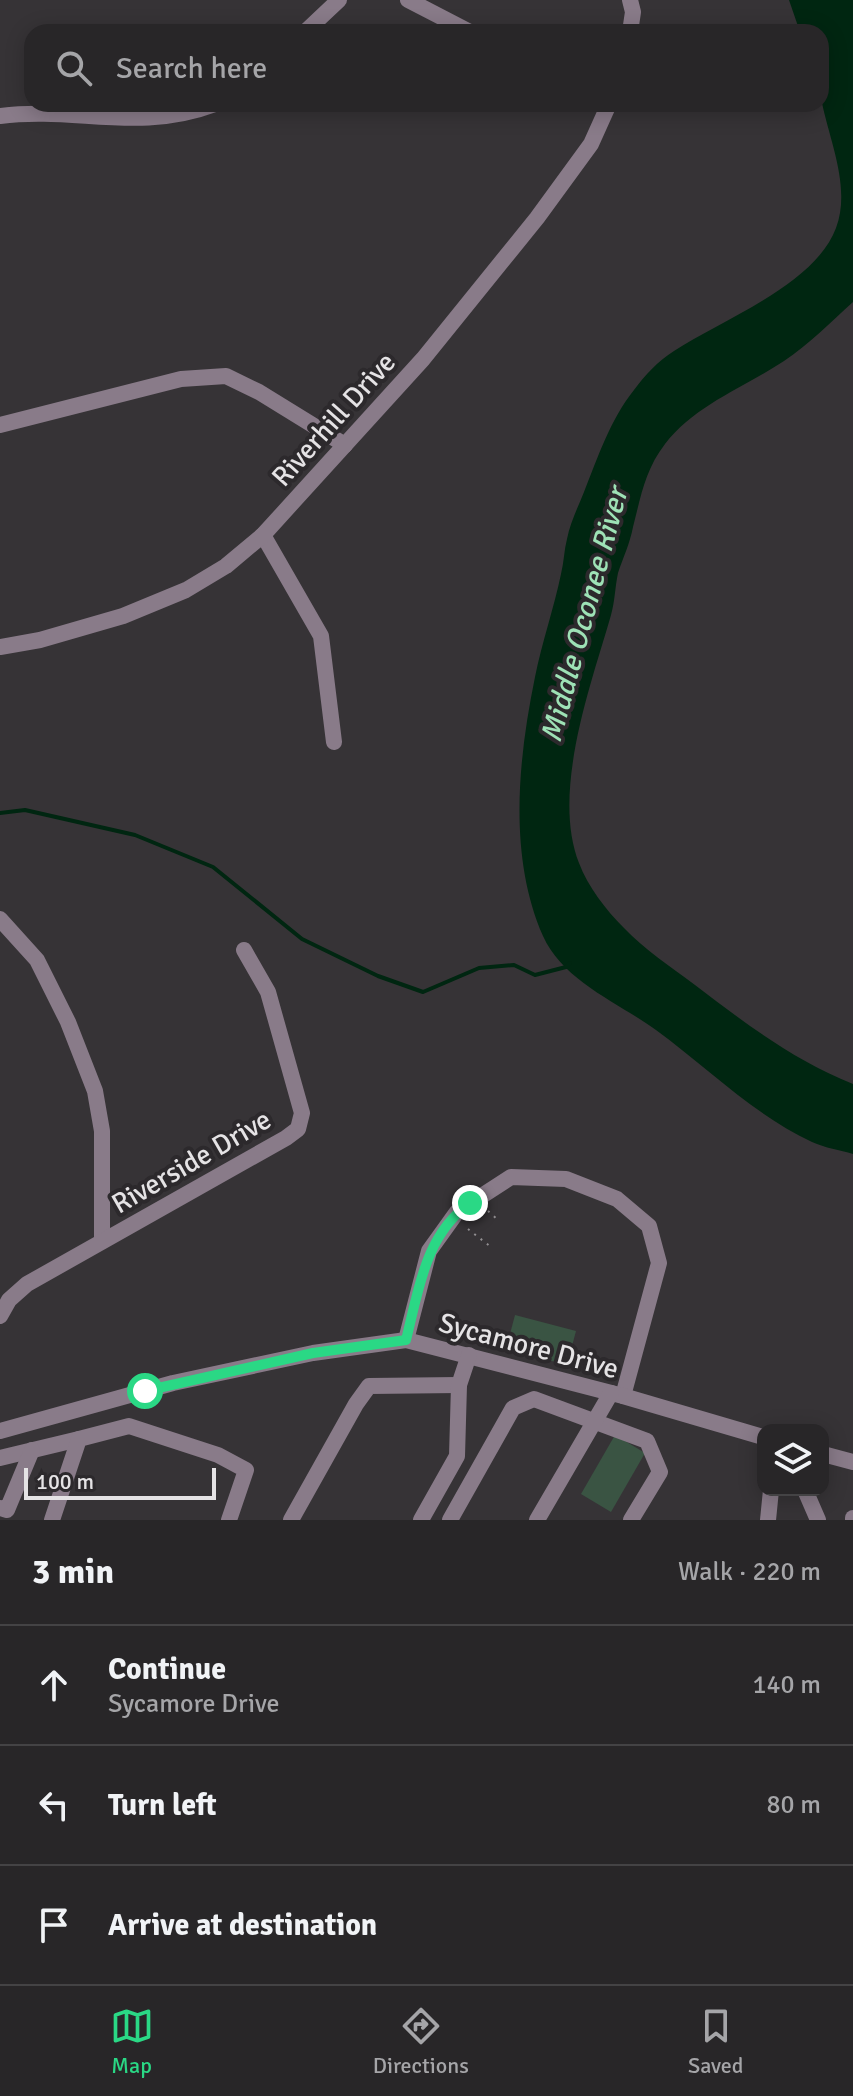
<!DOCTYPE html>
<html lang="en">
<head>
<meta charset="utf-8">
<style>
  :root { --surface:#282628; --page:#343234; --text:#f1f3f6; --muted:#a5a5a8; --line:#444345; --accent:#2ad885 }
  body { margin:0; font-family:Signika,sans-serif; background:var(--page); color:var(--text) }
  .controls { position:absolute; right:24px; bottom:24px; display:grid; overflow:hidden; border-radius:16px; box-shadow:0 4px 20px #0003 }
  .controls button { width:72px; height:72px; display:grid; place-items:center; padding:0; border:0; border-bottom:2px solid var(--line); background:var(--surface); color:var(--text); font:40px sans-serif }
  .scale { position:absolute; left:24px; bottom:20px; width:192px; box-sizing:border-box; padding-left:8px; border:4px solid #e5e3e5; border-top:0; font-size:22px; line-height:28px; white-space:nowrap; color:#e5e3e5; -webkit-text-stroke:6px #2c292c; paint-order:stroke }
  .stop { position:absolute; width:24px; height:24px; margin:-18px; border:6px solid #2ad885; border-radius:50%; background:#fff }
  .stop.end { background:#2ad885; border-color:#fff; box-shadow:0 2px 8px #0008 }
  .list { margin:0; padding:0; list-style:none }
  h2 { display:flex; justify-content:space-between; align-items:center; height:104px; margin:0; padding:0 32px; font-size:34px }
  h2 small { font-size:26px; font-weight:400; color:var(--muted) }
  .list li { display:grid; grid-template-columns:52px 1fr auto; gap:24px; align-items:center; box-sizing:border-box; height:120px; padding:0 32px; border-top:2px solid var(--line) }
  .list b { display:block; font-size:30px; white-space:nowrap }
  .list p { margin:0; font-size:26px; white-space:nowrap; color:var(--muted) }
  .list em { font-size:26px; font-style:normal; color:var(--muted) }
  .icon { flex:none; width:44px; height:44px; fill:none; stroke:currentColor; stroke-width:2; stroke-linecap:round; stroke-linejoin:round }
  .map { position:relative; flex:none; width:853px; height:1520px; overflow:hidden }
  .search { position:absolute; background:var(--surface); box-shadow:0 4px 20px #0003; left:24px; right:24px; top:24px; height:88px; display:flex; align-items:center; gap:20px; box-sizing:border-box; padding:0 28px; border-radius:24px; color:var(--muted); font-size:30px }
  .sheet { height:464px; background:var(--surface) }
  nav { display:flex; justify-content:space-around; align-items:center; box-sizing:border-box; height:112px; border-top:2px solid var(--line); background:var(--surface); font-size:22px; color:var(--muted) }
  nav a { display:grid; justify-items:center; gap:4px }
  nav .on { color:var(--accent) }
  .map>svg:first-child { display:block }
</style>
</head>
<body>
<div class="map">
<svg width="853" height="1520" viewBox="0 0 853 1520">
  <rect width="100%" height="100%" fill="#363336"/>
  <g fill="#3a5443">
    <path d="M515,1315L576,1331L567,1365L506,1349Z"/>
    <path d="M615,1435L645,1453L611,1512L581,1494Z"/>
  </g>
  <path fill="#002611" d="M789,0H853V302C831,322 809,344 784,361C745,387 695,405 665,444C645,470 641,496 633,527C630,543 623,558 618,573C615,587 615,601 611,615C591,685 551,792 579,863C588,887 606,910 624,928C645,950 670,966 695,985C745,1023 793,1060 853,1084V1154C840,1150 825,1148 812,1142C754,1115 708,1068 656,1030C619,1003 563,981 543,936C508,856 518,760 535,677C542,642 554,608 561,574C564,562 564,550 567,539C570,523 578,507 584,492C598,457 610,420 634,390C645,375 658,361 674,351C721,320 815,285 836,228C851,188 830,142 822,103C817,81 821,54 821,32H800Z"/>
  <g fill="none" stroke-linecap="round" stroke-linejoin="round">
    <path stroke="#002611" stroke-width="4" d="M0,813L25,810L135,835L213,867L302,939L378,976L423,992L479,968L514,965L535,975L566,967L570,963"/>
    <g stroke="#928f92" stroke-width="2" stroke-dasharray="2 6" stroke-linecap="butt">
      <path d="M488,1211L498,1220"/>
      <path d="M468,1229L491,1247"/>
    </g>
    <g stroke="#897b89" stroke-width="16">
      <path d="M408,0L470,32"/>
      <path d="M305,32L339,0"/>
      <path d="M630,32L633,12L630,0"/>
      <path d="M0,116C75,106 138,133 215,104"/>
      <path d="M0,425L181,379L226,376L259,392L345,445"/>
      <path d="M263,535L321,636L334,742"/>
      <path d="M0,647L40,640L123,616L186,590L226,566L263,535L423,359L537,218L591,144L609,104"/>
      <path d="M0,919L37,960L68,1022L95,1091L102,1131V1241"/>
      <path d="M0,1316L9,1300L27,1284L286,1138L298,1129L302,1113L268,992L244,950"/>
      <path d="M406,1340L429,1251L457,1212L511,1177L566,1179L617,1199L649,1226L659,1263L623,1396"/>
      <path d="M0,1431L173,1383L313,1353L406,1340L623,1396L763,1437"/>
      <path d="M823,1454L853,1462"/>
      <path d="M0,1458L79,1439"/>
      <path d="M805,1490L818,1520"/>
      <path d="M0,1508L7,1510L32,1450"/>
      <path d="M52,1520L79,1439L129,1426L218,1455L246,1470L229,1520"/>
      <path d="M291,1520L356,1404L369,1386L459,1385"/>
      <path d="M421,1520L457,1456L459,1385L469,1355"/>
      <path d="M450,1520L513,1408L534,1399L647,1441L660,1472L631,1520"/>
      <path d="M537,1520L611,1393"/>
      <path d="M768,1520L771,1490"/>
      <path d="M853,1520V1518"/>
    </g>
  </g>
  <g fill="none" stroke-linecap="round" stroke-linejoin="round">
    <path stroke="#2ad885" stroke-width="10" d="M145,1391L313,1353L406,1340C419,1289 425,1235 470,1203"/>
  </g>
  <g text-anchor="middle" stroke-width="8" stroke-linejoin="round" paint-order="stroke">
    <g font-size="28" fill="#e5e3e5" stroke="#2c292c">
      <text transform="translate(333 419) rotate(-48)" y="10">Riverhill Drive</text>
      <text transform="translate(191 1161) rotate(-30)" y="10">Riverside Drive</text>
      <text transform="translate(529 1345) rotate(15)" y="10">Sycamore Drive</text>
    </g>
    <g font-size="30" font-style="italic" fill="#9ee2b6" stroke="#2c292c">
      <text transform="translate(584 615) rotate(-75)" y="10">Middle Oconee River</text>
    </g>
  </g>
</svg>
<div class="controls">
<button><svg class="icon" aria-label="layers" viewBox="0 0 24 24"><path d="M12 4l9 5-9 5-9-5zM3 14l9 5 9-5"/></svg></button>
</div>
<div class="scale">100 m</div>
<div class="stop" style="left:145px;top:1391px"></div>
<div class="stop end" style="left:470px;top:1203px"></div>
<div class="search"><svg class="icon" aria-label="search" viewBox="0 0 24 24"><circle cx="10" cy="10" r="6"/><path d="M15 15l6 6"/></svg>Search here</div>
</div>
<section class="sheet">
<h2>3 min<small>Walk · 220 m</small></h2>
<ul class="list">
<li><svg class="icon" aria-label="ahead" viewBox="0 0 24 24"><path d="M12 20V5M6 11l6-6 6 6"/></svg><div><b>Continue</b><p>Sycamore Drive</p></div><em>140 m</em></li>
<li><svg class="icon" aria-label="left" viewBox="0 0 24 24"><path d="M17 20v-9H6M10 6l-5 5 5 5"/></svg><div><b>Turn left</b></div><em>80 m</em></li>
<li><svg class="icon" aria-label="arrive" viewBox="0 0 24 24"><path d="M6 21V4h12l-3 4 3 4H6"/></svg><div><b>Arrive at destination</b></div></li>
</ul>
</section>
<nav>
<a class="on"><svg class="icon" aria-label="map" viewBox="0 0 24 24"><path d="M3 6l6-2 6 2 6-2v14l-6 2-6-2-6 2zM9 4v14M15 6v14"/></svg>Map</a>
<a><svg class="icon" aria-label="directions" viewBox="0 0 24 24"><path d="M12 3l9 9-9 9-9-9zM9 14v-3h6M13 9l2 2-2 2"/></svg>Directions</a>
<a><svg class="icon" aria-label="saved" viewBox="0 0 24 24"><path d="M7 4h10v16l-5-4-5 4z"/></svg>Saved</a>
</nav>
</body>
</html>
